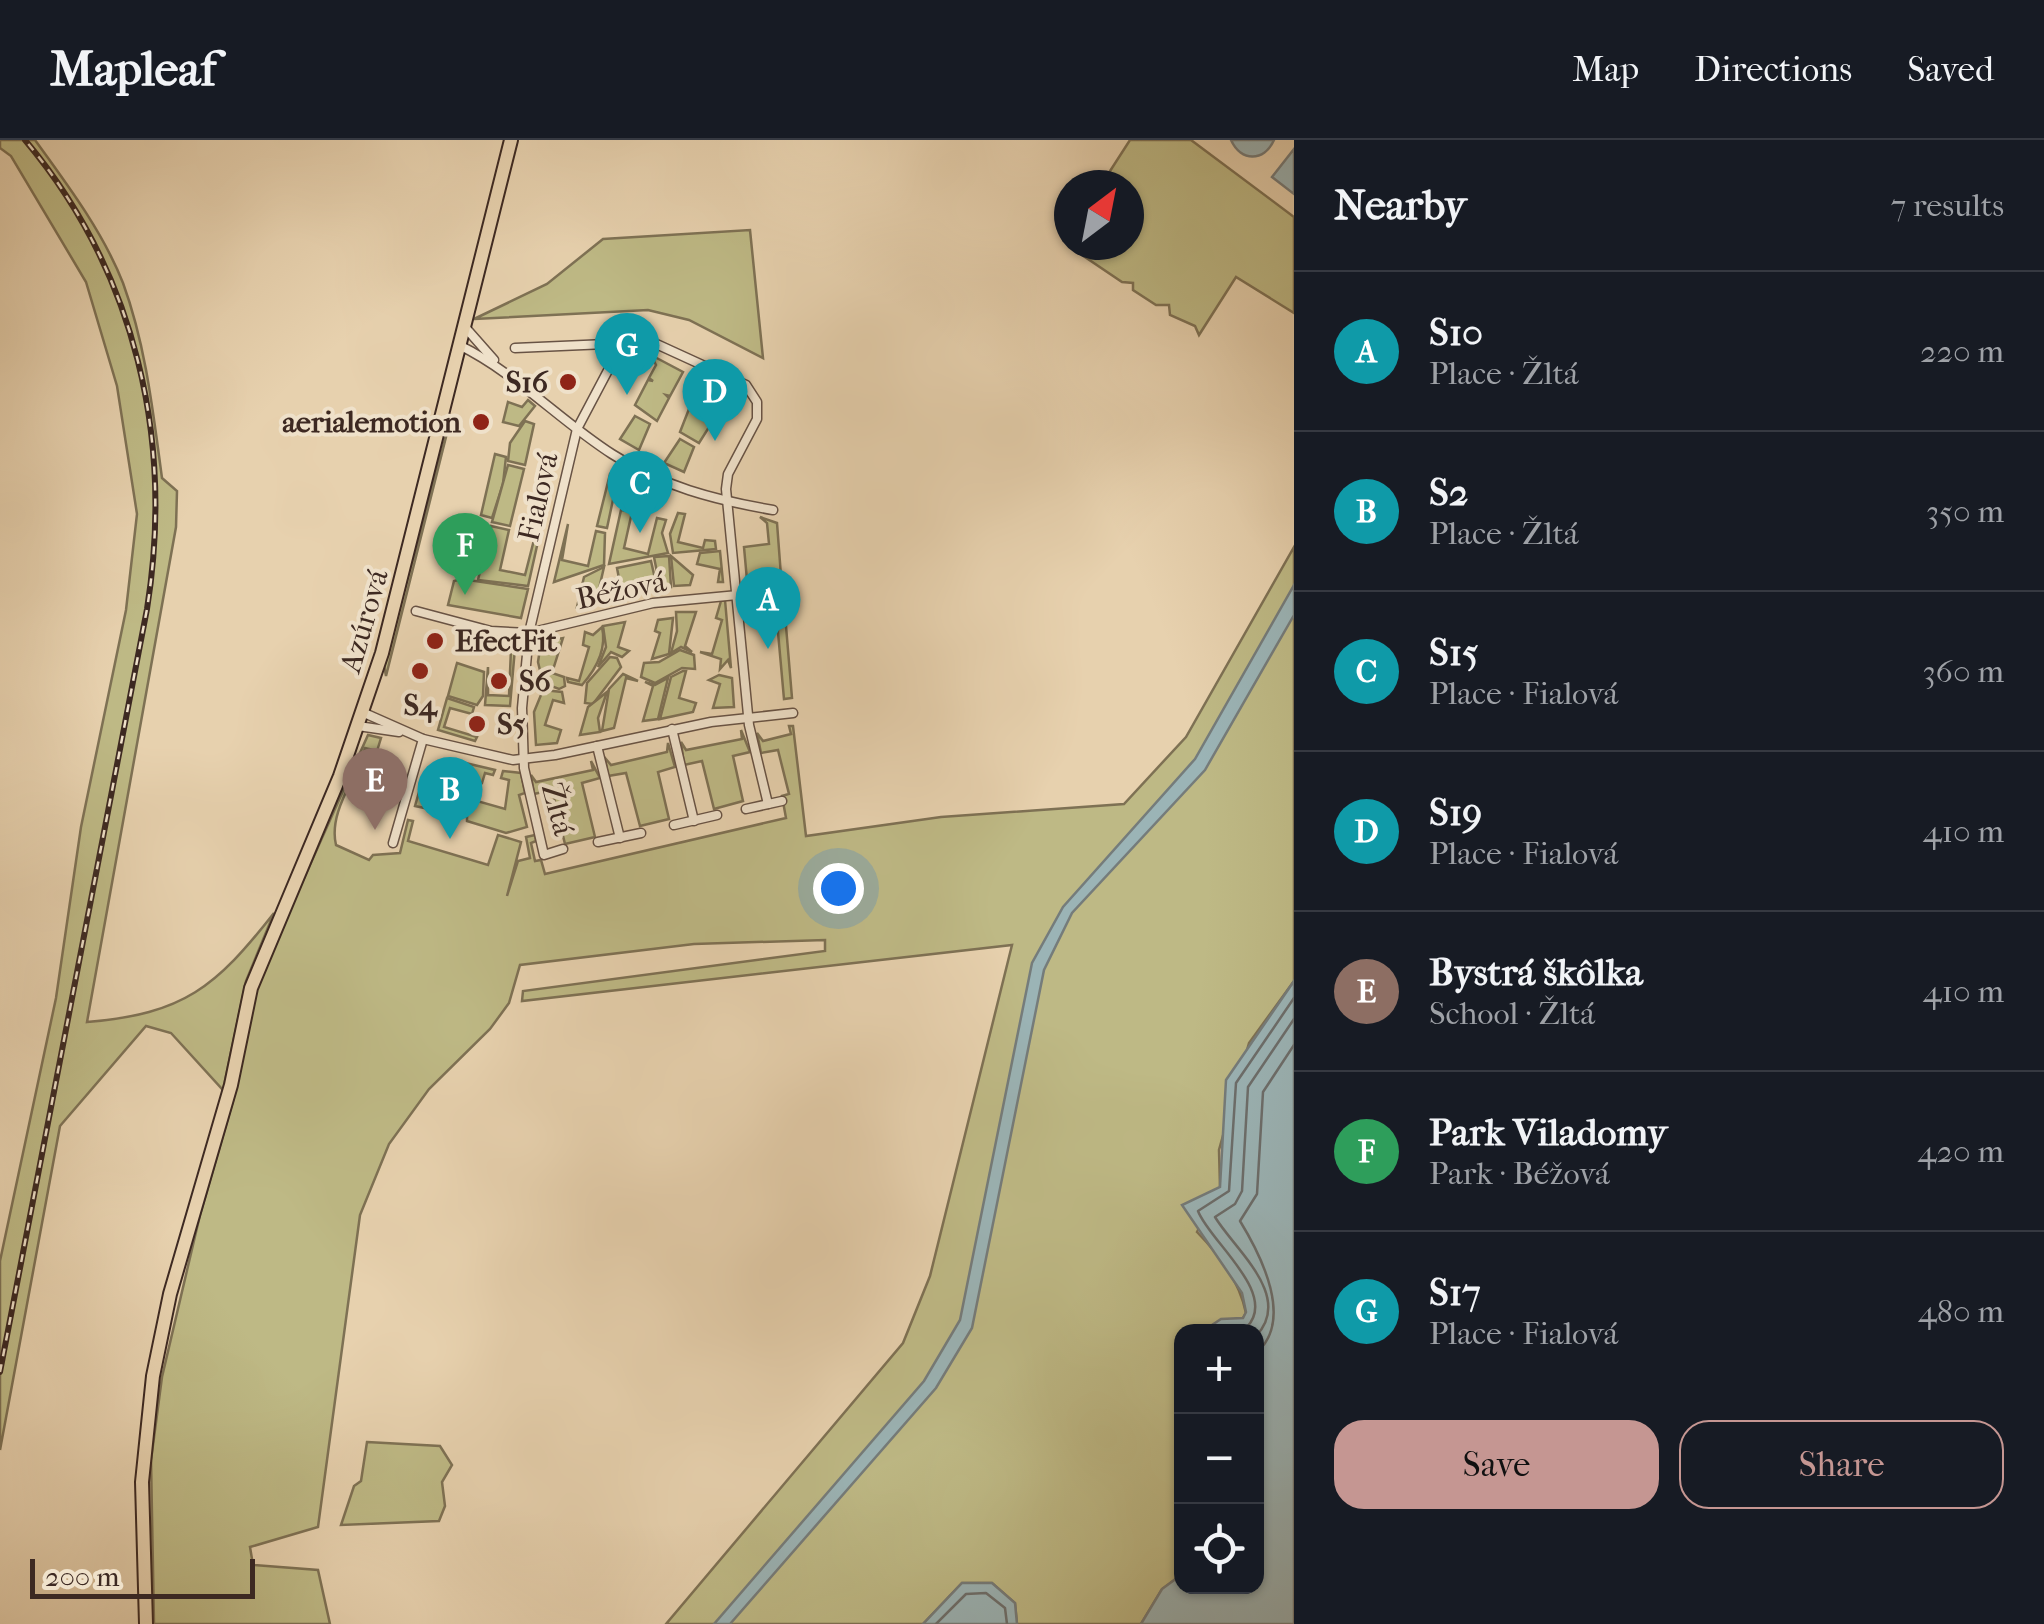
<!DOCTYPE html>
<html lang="en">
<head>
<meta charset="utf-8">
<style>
  :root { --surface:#171b24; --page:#20242c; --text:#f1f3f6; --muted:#9ea1a6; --line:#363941; --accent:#c59692 }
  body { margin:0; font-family:"IM FELL French Canon",serif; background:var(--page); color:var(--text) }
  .controls { position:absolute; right:30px; bottom:30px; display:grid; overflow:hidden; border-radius:20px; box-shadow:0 2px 8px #0004 }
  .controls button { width:90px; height:90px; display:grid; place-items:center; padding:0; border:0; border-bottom:2px solid var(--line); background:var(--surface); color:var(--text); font:50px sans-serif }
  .compass { position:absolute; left:1054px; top:30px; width:90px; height:90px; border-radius:50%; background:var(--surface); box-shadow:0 2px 8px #0004; rotate:32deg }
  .scale { position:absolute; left:30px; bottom:25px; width:225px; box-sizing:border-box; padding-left:10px; border:5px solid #3d2922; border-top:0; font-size:28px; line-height:35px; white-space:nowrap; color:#3d2922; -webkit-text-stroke:8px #efe1ca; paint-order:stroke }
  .you { position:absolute; left:838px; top:748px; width:35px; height:35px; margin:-25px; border:8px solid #fff; border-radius:50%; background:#1a73e8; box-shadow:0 0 0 15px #1a73e833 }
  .badge { display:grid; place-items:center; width:65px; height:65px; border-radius:50%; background:var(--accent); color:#fff; font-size:32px; font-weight:700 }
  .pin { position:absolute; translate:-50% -82px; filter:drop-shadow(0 2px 5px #0008) }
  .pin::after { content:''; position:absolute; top:52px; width:35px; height:30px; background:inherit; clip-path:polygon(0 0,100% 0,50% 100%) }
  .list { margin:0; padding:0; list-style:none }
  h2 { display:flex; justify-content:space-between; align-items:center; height:130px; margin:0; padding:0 40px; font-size:42px }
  h2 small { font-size:32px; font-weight:400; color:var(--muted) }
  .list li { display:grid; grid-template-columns:65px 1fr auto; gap:30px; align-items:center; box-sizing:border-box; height:160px; padding:0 40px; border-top:2px solid var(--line) }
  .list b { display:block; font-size:38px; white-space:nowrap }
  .list p { margin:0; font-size:32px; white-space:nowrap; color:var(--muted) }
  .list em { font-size:32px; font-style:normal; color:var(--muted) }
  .actions { display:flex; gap:20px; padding:30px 40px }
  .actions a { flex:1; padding:22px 0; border:2px solid var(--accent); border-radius:30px; text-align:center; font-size:35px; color:var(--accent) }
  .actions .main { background:var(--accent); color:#111 }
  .icon { flex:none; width:55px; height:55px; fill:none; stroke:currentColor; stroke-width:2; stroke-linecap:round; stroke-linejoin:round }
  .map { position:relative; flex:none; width:1294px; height:1484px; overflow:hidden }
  header { display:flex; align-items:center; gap:60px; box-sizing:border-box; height:140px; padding:0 50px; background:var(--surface); border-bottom:2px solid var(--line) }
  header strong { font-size:48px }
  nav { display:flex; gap:55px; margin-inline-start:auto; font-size:35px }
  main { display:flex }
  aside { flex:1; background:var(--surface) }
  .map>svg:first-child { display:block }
</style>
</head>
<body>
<header>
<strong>Mapleaf</strong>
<nav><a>Map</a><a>Directions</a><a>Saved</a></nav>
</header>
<main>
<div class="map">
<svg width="1294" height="1484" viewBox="0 0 1294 1484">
  <rect width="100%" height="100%" fill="#e7d1ae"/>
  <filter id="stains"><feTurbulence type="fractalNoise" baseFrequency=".002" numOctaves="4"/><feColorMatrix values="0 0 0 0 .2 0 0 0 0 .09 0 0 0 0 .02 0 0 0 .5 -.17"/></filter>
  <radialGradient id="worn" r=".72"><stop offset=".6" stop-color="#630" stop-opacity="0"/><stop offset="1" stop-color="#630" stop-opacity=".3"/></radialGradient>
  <g fill="#beb985" stroke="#7e7154" stroke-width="2.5">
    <path d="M0,0H35C67,44 103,92 123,143C146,206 153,272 162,338L177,351L176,387L87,882C184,874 216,847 274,773L246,841L223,950L171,893L146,886L60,986L0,1310V1121L56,858L81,687L126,470L137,374L117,246L86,142L11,16L0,8Z"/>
    <path d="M1130,0H1191L1294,77V173L1236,137L1199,195L1195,186L1170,175L1169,165H1156L1133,150V143L1122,142L1079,113L1076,105H1129V45H1101Z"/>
    <path d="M750,90L763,218L689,180L648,170L474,179L547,144L603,99Z"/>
    <path d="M651,215L683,232L670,256L666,255L669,258L657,281L635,265L648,240L653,241L649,238L656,225Z"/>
    <path d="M703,242L734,259L727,258L717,274L713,273L716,276L699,303L680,292L689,269L693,270V261Z"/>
    <path d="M528,260L535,266L519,286L503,282L508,262L522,267Z"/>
    <path d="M635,276L650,284L639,310L620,299Z"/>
    <path d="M450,281L386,536L384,525Z"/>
    <path d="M525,281L534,284L525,325L508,321L510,303Z"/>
    <path d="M680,299L694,307L684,332L664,323Z"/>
    <path d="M495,314L506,317L503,344L492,378L481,375Z"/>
    <path d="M508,325L524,329L510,386L492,382Z"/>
    <path d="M610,334L618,336L607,388L597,386Z"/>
    <path d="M621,370L632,372L624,408L648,414L657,378L666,380L662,393L668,413L609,424Z"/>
    <path d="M678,373L685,374L678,402L703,408L705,400L715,401L716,409L673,413L670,394Z"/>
    <path d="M760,377L777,383L781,436L747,440L744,407L769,404L767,383Z"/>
    <path d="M568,384L562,420L588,426L596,391L605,393L604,425L554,442Z"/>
    <path d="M491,386L509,390L500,430L525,435L535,396L539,397L528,446L478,440Z"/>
    <path d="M1294,407V841L1249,903L1219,1010L1220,1047L1197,1092C1220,1116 1239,1140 1246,1173L1243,1178C1218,1180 1205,1191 1182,1192L1181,1435L1162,1449L1141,1484H1017L1015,1463L992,1443H962L923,1484H666L903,1203L930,1136L1012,805L522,861L523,851L825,811V800L694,804L520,825L509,863L490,889L429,949L389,1004L360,1075L318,1387L250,1407L253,1425L318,1430L330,1484H154L151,1320L162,1237L200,1075L233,961L255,848L368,595L381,598L377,611L365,608C357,637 328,672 336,705L369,720L373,715L400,713L408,680L413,681L408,701L488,725L498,695L521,702L507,756L518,721L530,718L526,697L535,695L536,701L531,703L535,721L541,720L545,734L786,678L782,656L789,654L778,610L761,613L757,593L763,601L791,594L789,586H793L806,696L941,677L1124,664L1186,597Z"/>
    <path d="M720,411L723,442H718L720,429L697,424L700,413Z"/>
    <path d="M669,416L671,447L660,448L654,417Z"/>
    <path d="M671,416L693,435L690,445L674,446Z"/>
    <path d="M651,421L656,443L621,449L617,428Z"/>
    <path d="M604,427L596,462L577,467L584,437Z"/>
    <path d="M462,439L528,449L521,478L448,465L454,441Z"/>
    <path d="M725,460L731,528L728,520L720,529L721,519L700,512L712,514L722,480L716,478L721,461Z"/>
    <path d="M676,472H696L685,506L692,512L681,507L671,513L677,491Z"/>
    <path d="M785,474L792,558L784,559L777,481Z"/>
    <path d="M673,478L669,514L652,519L660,493L655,491L658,480Z"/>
    <path d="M625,482L618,507L629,511L622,517L611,512L598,527L606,507L603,486Z"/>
    <path d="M602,487C607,509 597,528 582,545L568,542L567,538L579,541L589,507L583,505L585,492L593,495Z"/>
    <path d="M563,498L552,533L564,537L565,546L559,549L543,543L538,522L541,502Z"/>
    <path d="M501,507L515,508L510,566L485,565L488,527V555L509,556L511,509Z"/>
    <path d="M680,510L694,515L695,529L682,528L655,543L641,537L644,523L659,522Z"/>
    <path d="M610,517L617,518L621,527L593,564L585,563L587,543Z"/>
    <path d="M457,523L484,532L483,556L477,565L448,556Z"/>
    <path d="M683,531H686L679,558L696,563L693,572L660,579L671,537Z"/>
    <path d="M623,534L638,541L626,538L614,588L602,591L609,549Z"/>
    <path d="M719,535L732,538L734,567L713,568L720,544L709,540Z"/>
    <path d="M668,538L658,579L643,581L653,546L645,542L655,545Z"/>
    <path d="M543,550L562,552L564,563L553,560L545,585L561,590L557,603L536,605L534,572Z"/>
    <path d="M607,552L598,578L600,592L580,595L588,567Z"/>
    <path d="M447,558L474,567L472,574L450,568L444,587L477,597L475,601L438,590Z"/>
    <path d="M741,590L750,612L733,616L743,661L714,669L702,621L684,625L681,602L686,610L742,599Z"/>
    <path d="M668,603L675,627L658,632L669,679L640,686L626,633L608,636L605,618L611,625L667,612Z"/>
    <path d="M453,620L495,630L493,635L485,633L482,643L458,636L461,626Z"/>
    <path d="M591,621L600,638L582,643L595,697L565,704L552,650L534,654L531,635L536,642L593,630Z"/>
    <path d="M503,631L521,633L525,653L519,655L527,687L506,693L467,681V677L415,666L421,645L505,669L509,640L501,638Z"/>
    <path d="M367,1302L440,1306L452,1325L442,1342L445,1366L439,1381L341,1385L354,1346L361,1341Z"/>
  </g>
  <g fill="#9bb4b6" stroke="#757c7b" stroke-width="2.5">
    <path d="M1231,0H1274C1264,22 1241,22 1231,0Z"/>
    <path d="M1294,9V54L1272,37Z"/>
    <path d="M1294,445V475L1205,630L1072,773L1044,830L972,1188L936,1248L730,1484H714L924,1241L960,1180L1032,823L1063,767L1195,619Z"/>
    <path d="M1294,841V1484H1141L1162,1449L1181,1435L1182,1446H1256V1192L1203,1191L1221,1179L1243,1178L1246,1172L1242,1153L1182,1065L1220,1047L1226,940Z"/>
    <path d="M962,1443H992L1015,1463L1017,1484H923Z"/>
  </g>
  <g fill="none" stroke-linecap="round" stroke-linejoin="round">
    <g stroke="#6c6e6c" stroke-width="2.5">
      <path d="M1219,1192L1247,1187C1279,1153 1209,1101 1198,1071L1229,1051L1236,943L1294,858"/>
      <path d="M1256,1196C1294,1156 1234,1109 1215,1077L1235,1064L1242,1051L1248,947L1294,879"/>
      <path d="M1256,1213C1294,1181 1262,1117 1240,1081L1257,1054L1263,952L1294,905"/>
      <path d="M936,1484L966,1454L986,1453L1005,1468L1007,1484"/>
    </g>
    <defs>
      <g id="minor">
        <path d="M464,186L494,220"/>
        <path d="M459,205C516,233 559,280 612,314C661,346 715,360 773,370"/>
        <path d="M515,208L652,202L746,245L757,262V279L728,334L726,349L749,585L768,664"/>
        <path d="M416,471L491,491L529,493L653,463L779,451"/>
        <path d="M362,572L423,599L513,620L555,615L711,582L793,573"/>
        <path d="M358,586L399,592"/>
        <path d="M672,589L694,681"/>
        <path d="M597,606L620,698"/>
        <path d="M746,669L782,661"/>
        <path d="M674,685L717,675"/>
        <path d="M598,702L641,693"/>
        <path d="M393,703L423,599"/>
        <path d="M563,709L544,715L524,628L522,568L529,493L577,289L623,202"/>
      </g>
      <path id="primary" d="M146,1484L142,1342L153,1236L170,1154L231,945L251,848L340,636L382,513L511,0"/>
    </defs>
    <use href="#minor" stroke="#685345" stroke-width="11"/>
    <use href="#primary" stroke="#3d2922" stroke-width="16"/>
    <use href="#minor" stroke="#efe1ca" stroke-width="8"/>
    <use href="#primary" stroke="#e7d1ae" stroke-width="12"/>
    <defs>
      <path id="rail" d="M0,1232L147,469C174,300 136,132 25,0"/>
    </defs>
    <use href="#rail" stroke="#3d2922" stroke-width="6"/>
    <use href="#rail" stroke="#efe1ca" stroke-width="2.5" stroke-dasharray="8" stroke-linecap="butt"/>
  </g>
  <g fill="#8f2418" stroke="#efe1ca" stroke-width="4">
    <circle cx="568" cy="242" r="10"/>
    <circle cx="481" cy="282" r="10"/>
    <circle cx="435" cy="501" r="10"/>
    <circle cx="420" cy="531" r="10"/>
    <circle cx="499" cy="541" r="10"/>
    <circle cx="477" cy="584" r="10"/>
  </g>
  <g text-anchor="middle" stroke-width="8" stroke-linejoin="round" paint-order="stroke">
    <g font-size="30" font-weight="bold" fill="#3d2922" stroke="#efe1ca" text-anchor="start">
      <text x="548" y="252" text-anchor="end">S16</text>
      <text x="461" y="292" text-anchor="end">aerialemotion</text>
      <text x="455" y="511">EfectFit</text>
      <text x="519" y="551">S6</text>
      <text x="420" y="575" text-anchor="middle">S4</text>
      <text x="497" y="594">S5</text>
    </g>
    <g font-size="30" fill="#3d2922" stroke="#efe1ca">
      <text transform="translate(538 357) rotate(-77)" y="10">Fialová</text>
      <text transform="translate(621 450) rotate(-12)" y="10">Béžová</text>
      <text transform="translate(364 481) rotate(-74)" y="10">Azúrová</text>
      <text transform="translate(558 669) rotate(75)" y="10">Žltá</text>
    </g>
  </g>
  <rect width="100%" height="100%" filter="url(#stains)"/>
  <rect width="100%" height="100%" fill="url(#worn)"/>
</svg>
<div class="controls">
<button>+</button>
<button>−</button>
<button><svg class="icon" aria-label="locate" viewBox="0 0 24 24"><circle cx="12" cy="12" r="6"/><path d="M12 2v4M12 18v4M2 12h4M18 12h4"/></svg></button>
</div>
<svg class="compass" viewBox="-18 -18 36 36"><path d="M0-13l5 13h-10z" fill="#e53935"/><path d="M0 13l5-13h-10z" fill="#9ea1a6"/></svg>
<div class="scale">200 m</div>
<div class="you"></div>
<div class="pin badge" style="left:768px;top:509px;background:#0f9aa8">A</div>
<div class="pin badge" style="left:450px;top:699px;background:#0f9aa8">B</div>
<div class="pin badge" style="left:640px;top:393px;background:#0f9aa8">C</div>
<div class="pin badge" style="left:715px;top:301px;background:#0f9aa8">D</div>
<div class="pin badge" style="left:375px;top:690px;background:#8d6e63">E</div>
<div class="pin badge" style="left:465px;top:455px;background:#2e9e5b">F</div>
<div class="pin badge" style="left:627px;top:255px;background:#0f9aa8">G</div>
</div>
<aside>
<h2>Nearby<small>7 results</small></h2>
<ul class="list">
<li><span class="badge" style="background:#0f9aa8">A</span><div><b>S10</b><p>Place · Žltá</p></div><em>220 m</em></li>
<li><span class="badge" style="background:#0f9aa8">B</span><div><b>S2</b><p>Place · Žltá</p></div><em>350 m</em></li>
<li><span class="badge" style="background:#0f9aa8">C</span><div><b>S15</b><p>Place · Fialová</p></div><em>360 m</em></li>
<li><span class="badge" style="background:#0f9aa8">D</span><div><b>S19</b><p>Place · Fialová</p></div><em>410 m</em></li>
<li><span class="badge" style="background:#8d6e63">E</span><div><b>Bystrá škôlka</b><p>School · Žltá</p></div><em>410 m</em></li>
<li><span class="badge" style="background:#2e9e5b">F</span><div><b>Park Viladomy</b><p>Park · Béžová</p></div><em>420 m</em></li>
<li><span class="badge" style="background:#0f9aa8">G</span><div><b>S17</b><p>Place · Fialová</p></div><em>480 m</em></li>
</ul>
<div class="actions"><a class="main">Save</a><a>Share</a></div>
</aside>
</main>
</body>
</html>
